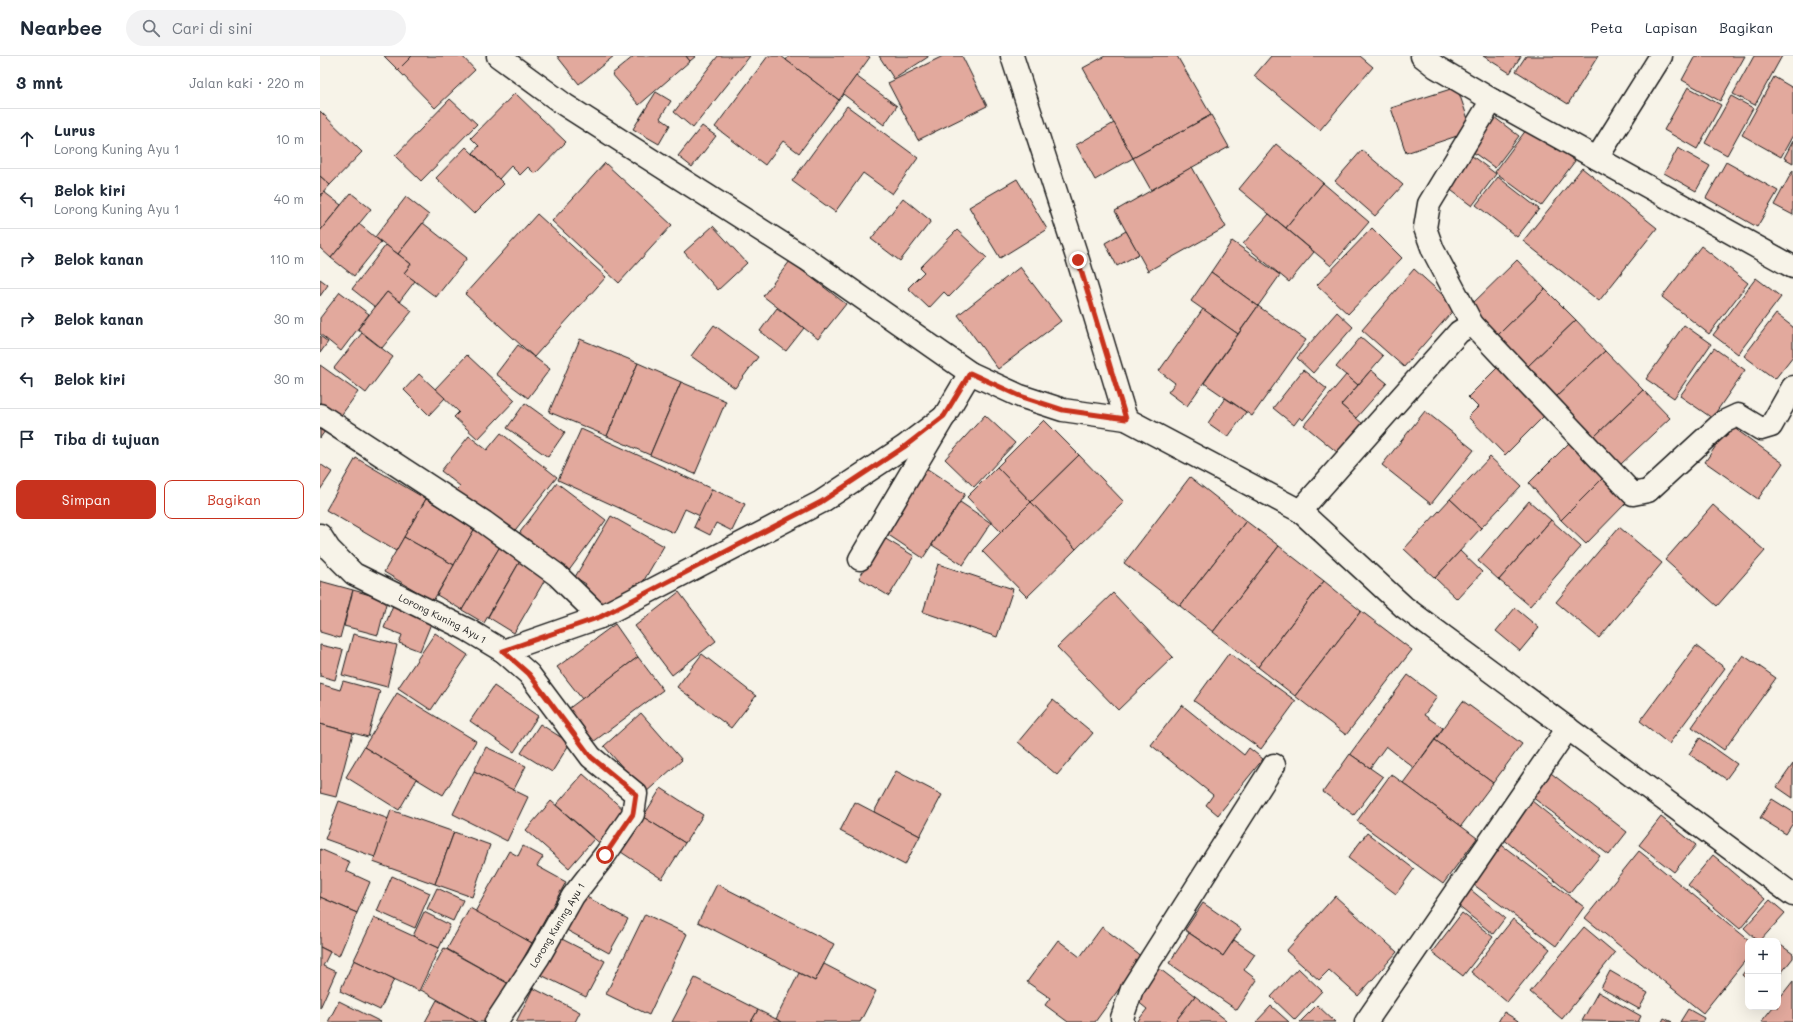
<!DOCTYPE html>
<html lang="id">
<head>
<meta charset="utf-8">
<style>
  :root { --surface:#fff; --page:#f2f2f3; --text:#1f2937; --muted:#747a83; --line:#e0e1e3; --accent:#c8321e }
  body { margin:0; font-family:Mali,sans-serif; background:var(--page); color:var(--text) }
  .controls { position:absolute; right:12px; bottom:12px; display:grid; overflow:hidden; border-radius:8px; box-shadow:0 4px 16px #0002 }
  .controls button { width:36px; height:36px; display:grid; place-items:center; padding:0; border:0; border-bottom:1px solid var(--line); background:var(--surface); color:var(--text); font:20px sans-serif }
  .stop { position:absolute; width:12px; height:12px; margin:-9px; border:3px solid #c8321e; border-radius:50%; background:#fff }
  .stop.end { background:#c8321e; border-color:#fff; box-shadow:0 1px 4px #0008 }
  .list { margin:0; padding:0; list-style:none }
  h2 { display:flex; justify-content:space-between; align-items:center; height:52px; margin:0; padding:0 16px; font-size:17px }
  h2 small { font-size:13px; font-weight:400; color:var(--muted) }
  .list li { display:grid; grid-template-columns:26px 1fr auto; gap:12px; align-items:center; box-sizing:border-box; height:60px; padding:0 16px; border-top:1px solid var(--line) }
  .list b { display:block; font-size:15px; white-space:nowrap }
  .list p { margin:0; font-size:13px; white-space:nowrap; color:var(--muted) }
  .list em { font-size:13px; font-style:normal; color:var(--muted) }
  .actions { display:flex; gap:8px; padding:12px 16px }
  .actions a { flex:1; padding:9px 0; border:1px solid var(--accent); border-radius:8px; text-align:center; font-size:14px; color:var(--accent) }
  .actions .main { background:var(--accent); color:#fff }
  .icon { flex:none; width:22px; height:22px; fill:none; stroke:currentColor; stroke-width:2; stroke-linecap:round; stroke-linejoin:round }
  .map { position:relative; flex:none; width:1473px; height:966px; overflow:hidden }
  header { display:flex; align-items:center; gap:24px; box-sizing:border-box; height:56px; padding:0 20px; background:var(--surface); border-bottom:1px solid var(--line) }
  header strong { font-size:19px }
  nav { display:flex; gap:22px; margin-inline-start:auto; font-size:14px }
  .search { width:280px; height:36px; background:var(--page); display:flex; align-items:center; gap:10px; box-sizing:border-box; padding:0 14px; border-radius:22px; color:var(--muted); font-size:15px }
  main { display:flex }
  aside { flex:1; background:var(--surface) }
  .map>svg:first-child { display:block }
</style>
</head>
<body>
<header>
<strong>Nearbee</strong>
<div class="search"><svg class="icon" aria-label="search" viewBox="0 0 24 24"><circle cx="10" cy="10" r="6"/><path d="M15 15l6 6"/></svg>Cari di sini</div>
<nav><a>Peta</a><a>Lapisan</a><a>Bagikan</a></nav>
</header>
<main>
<aside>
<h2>3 mnt<small>Jalan kaki · 220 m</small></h2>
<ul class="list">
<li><svg class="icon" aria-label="ahead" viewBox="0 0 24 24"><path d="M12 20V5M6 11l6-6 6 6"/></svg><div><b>Lurus</b><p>Lorong Kuning Ayu 1</p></div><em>10 m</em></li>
<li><svg class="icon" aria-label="left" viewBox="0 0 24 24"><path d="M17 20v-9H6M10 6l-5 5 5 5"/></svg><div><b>Belok kiri</b><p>Lorong Kuning Ayu 1</p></div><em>40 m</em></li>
<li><svg class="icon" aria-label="right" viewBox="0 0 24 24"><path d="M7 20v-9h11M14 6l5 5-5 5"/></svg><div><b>Belok kanan</b></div><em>110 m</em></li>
<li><svg class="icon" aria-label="right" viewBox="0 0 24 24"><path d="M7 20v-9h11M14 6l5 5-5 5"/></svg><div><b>Belok kanan</b></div><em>30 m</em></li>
<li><svg class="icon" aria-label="left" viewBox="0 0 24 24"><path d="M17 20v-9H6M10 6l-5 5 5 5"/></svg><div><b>Belok kiri</b></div><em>30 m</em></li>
<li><svg class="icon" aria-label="arrive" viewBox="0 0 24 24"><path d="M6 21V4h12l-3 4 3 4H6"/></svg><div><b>Tiba di tujuan</b></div></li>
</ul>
<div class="actions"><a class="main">Simpan</a><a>Bagikan</a></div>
</aside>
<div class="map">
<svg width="1473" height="966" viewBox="0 0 1473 966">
  <rect width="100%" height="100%" fill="#f7f3e8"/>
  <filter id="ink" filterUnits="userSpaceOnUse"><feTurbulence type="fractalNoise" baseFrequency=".025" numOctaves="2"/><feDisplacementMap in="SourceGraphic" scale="8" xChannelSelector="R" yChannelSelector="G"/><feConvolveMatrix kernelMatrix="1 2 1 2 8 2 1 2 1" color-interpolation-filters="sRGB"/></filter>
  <g filter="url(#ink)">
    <g fill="#e2a99d" stroke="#1c1c1c">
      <path d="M64,0H92L78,14Z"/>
      <path d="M92,0H142L155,14L115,52L78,14Z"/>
      <path d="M237,0H294L259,28Z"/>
      <path d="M314,0H366L370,5L319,49L292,18Z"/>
      <path d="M366,0H376L370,5Z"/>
      <path d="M398,0H430L373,72L354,56Z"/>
      <path d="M448,0H461L519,44L479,97L463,85L445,109L395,71Z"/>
      <path d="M469,0H548L550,1L519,44L466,4Z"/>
      <path d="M559,0H608V1L574,23Z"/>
      <path d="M623,0H642L667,50L598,84L568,27Z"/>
      <path d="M785,0H857L891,59L813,102L763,12Z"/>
      <path d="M951,0H1040L1053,11L1000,74L934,20Z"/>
      <path d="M1163,0H1201L1190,17Z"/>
      <path d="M1206,0H1278L1248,48L1196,15Z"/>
      <path d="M1375,0H1425L1400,45L1362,24Z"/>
      <path d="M1434,0H1462L1435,49L1413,38Z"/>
      <path d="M536,20L577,50L564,69L523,38Z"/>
      <path d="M1454,21L1473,32V79L1461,101L1422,79Z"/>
      <path d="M1137,31L1152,75L1086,97L1071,52Z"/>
      <path d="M1368,31L1401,49L1377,93L1344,74Z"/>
      <path d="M336,36L351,45L340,62L350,69L339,88L313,73Z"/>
      <path d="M195,37L246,86L215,118L208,111L200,119L191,110L179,123L153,97L159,90L151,82Z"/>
      <path d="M1411,40L1433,52L1407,99L1385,87Z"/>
      <path d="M130,43L157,68L101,125L75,100Z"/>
      <path d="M527,50L598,102L572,138L543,117L515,156L472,125Z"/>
      <path d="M0,55L42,96L10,129L0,120Z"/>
      <path d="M1170,58L1199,80L1175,112L1146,91Z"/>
      <path d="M891,59L909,91L831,134L813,102Z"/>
      <path d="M794,67L813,102L775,124L756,89Z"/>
      <path d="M382,70L396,80L372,111L358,100Z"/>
      <path d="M1209,70L1255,105L1221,150L1175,116Z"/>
      <path d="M1473,85V107L1464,102Z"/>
      <path d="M956,88L1003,127L966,172L919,133Z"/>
      <path d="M146,91L184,128L154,158L116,122Z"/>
      <path d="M1358,92L1390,110L1376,135L1344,117Z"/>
      <path d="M1042,94L1083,129L1055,160L1015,125Z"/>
      <path d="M1152,100L1176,118L1152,150L1128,132Z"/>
      <path d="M1406,106L1458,135L1437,171L1386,142Z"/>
      <path d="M285,107L352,169L299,227L232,165Z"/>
      <path d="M872,111L906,171L828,215L795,155Z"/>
      <path d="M1262,112L1337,172L1279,245L1203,185Z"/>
      <path d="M1473,114V159L1454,149Z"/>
      <path d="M0,120L10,129L0,140Z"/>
      <path d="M1178,121L1219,153L1197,181L1156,149Z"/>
      <path d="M697,123L727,173L680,202L649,151Z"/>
      <path d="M1003,127L1049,166L1011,210L966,172Z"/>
      <path d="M4,136L21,149L0,175V141Z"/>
      <path d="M31,137L51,153L11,202L0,192V175Z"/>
      <path d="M86,141L109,159L78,198L55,181Z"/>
      <path d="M583,142L611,165L580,205L551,183Z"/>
      <path d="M217,158L286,221L214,301L145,238Z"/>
      <path d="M949,158L994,196L969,226L923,188Z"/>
      <path d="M103,167L147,202L116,241L84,217L91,208L78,198Z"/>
      <path d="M39,168L61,186L34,220L11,202Z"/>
      <path d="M393,170L427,207L398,234L364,196Z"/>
      <path d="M1052,172L1082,202L1028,258L997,229Z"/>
      <path d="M637,174L667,202L629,241L624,236L609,252L588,232L604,216L600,212Z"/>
      <path d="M806,175L819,198L797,210L785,187Z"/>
      <path d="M912,185L960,219L938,250L891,216Z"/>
      <path d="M66,189L91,208L84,217L95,225L79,246L67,236L55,251L32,233Z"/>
      <path d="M1381,190L1428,227L1389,278L1342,241Z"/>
      <path d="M1197,204L1225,233L1177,280L1149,251Z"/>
      <path d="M470,205L526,248L498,283L443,240Z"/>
      <path d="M700,211L741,265L678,313L638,259Z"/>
      <path d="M1094,213L1136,251L1084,311L1042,274Z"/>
      <path d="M891,216L938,250L918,278L871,245Z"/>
      <path d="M1436,222L1461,241L1418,298L1393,279Z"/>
      <path d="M0,223L8,229L0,240Z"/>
      <path d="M1225,233L1256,264L1207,311L1177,280Z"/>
      <path d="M20,236L49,258L21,295L0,278V262Z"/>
      <path d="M67,236L92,255L62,292L38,273Z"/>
      <path d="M938,250L986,284L932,360L884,327Z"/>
      <path d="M457,252L484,272L466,295L440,275Z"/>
      <path d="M883,253L918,278L867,350L848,336L855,327L839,315Z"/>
      <path d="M1017,256L1033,271L993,317L977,302Z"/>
      <path d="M1456,258L1473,271V300L1455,323L1424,300Z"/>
      <path d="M1256,264L1285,295L1236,341L1207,311Z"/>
      <path d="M394,269L438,301L415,332L371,300Z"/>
      <path d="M1364,269L1391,288L1354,342L1326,323Z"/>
      <path d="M42,277L73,301L46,337L14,312Z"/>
      <path d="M0,280L8,286L0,297Z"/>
      <path d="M1041,281L1063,300L1038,329L1016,311Z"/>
      <path d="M260,283L318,307L287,380L229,356Z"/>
      <path d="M198,289L230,313L208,342L176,318Z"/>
      <path d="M1394,292L1425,314L1392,362L1360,340Z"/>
      <path d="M1285,295L1323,334L1274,381L1236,341Z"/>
      <path d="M147,299L195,344L158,383L134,361L139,356L115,333Z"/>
      <path d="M1183,306L1230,354L1185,399L1148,361L1158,351L1148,341Z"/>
      <path d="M318,307L361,326L330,399L287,380Z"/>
      <path d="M0,309L38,336L17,365L0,353Z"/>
      <path d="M983,314L1007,333L983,364L980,361L974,369L953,352Z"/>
      <path d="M1051,314L1067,327L1036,362L1021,349Z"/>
      <path d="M99,318L125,342L109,359L84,334Z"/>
      <path d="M1026,319L1038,329L1021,349L1043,368L1018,397L984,369Z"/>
      <path d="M361,326L406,345L375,418L330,399Z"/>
      <path d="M1323,334L1350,362L1301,408L1274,381Z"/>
      <path d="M905,342L926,356L908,381L888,367Z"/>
      <path d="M205,347L245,376L228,401L187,372Z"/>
      <path d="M1105,355L1154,394L1111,448L1062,409Z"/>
      <path d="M665,359L695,387L654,431L625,403Z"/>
      <path d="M724,364L759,399L711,446L677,411Z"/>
      <path d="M1410,369L1463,407L1438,443L1385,406Z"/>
      <path d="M0,372L5,375L0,382Z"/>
      <path d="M261,373L392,433L380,460L365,453L354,477L238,424Z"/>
      <path d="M181,377L237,421L192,478L136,434L140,430L121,415L149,380L167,394Z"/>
      <path d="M1249,387L1285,420L1241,464L1209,427Z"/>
      <path d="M759,399L804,446L756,493L711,446Z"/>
      <path d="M1170,401L1201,430L1161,472L1130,443Z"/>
      <path d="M36,402L106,443L76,495L6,454Z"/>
      <path d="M0,408L12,416L0,434Z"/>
      <path d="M677,411L711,446L681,476L647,441Z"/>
      <path d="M606,412L645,438L603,502L564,476Z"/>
      <path d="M1285,420L1308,445L1266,488L1241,464Z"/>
      <path d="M870,421L926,465L860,550L804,507Z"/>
      <path d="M237,427L286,464L245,520L195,483Z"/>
      <path d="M392,433L425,448L412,475L396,467L390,479L374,471Z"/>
      <path d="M106,443L155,472L134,509L84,481Z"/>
      <path d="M1130,443L1161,472L1115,522L1084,493Z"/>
      <path d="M1209,445L1231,464L1179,524L1158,505Z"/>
      <path d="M640,446L671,467L643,509L612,489Z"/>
      <path d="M711,446L756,493L707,541L662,495Z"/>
      <path d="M1393,449L1445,495L1397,550L1345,504Z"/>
      <path d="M291,460L344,490L320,531L314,528L302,549L292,553L262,536L266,528L255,521Z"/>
      <path d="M1231,464L1261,491L1210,550L1179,524Z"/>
      <path d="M926,465L959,490L893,576L860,550Z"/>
      <path d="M1299,471L1342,507L1279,582L1236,546Z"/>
      <path d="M155,472L182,487L142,554L117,539Z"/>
      <path d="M84,481L134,509L113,545L64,516Z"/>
      <path d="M564,482L594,500L569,540L539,522Z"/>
      <path d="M182,487L203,500L164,567L142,554Z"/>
      <path d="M959,490L1004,525L938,611L893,576Z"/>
      <path d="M1140,495L1162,516L1137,543L1115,522Z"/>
      <path d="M203,500L230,515L194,577L168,561Z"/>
      <path d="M618,508L693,533L677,581L603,556Z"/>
      <path d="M0,525L33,534L20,582L0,576Z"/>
      <path d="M1004,525L1041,555L975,640L938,611Z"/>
      <path d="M33,534L67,544L58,579L24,570Z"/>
      <path d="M359,536L396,585L352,619L315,570Z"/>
      <path d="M793,537L853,601L798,654L737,591Z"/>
      <path d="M75,544L114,560L100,595L79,587L82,579L64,572Z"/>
      <path d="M1195,552L1219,572L1200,595L1176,575Z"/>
      <path d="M1041,555L1092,594L1026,679L975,640Z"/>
      <path d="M295,568L318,601L262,643L237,611Z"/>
      <path d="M115,577L148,599L111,654L78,632Z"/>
      <path d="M33,578L77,589L67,631L22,619Z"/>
      <path d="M0,589L23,594L15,624L0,620Z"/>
      <path d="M1376,590L1405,612L1349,688L1320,665Z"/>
      <path d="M909,597L976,645L941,693L874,645Z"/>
      <path d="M382,598L436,640L411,672L357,631Z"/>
      <path d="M1423,599L1456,622L1404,694L1372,671Z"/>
      <path d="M318,601L343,634L269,689L244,656Z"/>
      <path d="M1088,619L1117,641L1104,659L1123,672L1094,712L1066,690L1050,712L1030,698Z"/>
      <path d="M23,625L60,635L48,681L0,668V628L20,634Z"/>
      <path d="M174,630L218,660L194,696L150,665Z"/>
      <path d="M77,637L156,685L123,739L44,691Z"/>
      <path d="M733,644L773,677L737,719L698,686Z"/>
      <path d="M1143,645L1202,688L1173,727L1115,684Z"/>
      <path d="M862,649L924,699L929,692L943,703L898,759L886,749L893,739L831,689Z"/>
      <path d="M321,657L362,704L325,737L284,690Z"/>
      <path d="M0,668L33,677L16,741L0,737Z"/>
      <path d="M220,668L250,687L232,716L201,697Z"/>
      <path d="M1380,682L1417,708L1406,723L1369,698Z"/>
      <path d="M1115,684L1173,727L1141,770L1083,727Z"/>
      <path d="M44,691L97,723L79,754L26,721Z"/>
      <path d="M166,691L206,710L193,735L154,715Z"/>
      <path d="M1030,698L1063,721L1034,759L1003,736Z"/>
      <path d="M1473,708V742L1457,731Z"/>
      <path d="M1227,714L1307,776L1289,799L1208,738Z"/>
      <path d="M154,715L208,741L187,785L133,758Z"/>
      <path d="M576,715L622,739L600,780L554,756Z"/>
      <path d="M263,718L311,760L284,791L236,749Z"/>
      <path d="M1071,718L1157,782L1123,828L1037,765Z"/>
      <path d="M341,732L383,759L365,787L323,761Z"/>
      <path d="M1452,743L1473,756V767L1466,778L1440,762Z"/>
      <path d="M19,745L69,763L55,801L5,783Z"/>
      <path d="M231,745L274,783L249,812L206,774Z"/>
      <path d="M1212,745L1280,800L1250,837L1182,782Z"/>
      <path d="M535,746L600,780L585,809L520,775Z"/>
      <path d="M71,754L134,776L115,828L53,806Z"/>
      <path d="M323,761L365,787L342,823L301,796Z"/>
      <path d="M1341,761L1376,789L1354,816L1319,789Z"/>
      <path d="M134,776L170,789L152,841L115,828Z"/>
      <path d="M1047,777L1094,813L1076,838L1028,802Z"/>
      <path d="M1179,787L1264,851L1236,890L1150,826Z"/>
      <path d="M203,790L223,801L217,810L246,826L212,887L155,856L189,795L198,800Z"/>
      <path d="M0,793L30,806L26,815L50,826L37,857L0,841Z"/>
      <path d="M1319,795L1430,885H1428V901L1383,957L1265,862Z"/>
      <path d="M1393,799L1445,843L1420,873L1368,829Z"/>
      <path d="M72,820L110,837L95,872L57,855Z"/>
      <path d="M397,828L514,888L495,925L378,866Z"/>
      <path d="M117,832L143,844L133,865L107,853Z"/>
      <path d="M1151,834L1185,862L1173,878L1138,850Z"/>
      <path d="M259,837L308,863L289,897L241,871Z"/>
      <path d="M1015,840L1077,896L1038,940L1009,914L999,924L966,895Z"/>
      <path d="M0,841L37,857L19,900L0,891Z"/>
      <path d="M1450,844L1465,857L1440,885H1438L1424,872Z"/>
      <path d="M883,847L921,873L903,900L865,874Z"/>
      <path d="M150,852L212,887L189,928L127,893Z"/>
      <path d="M104,856L130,869L119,892L93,880Z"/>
      <path d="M1142,857L1173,881L1143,920L1112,896Z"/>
      <path d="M325,858L367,878L329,959L286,938Z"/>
      <path d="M54,862L119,892L99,935L34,904Z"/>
      <path d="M1193,863L1230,893L1187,946L1151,916Z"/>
      <path d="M782,871L822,901L775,966H748L725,949L730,942L707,926L738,884L760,901Z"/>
      <path d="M1264,871L1295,897L1242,963L1210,936Z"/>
      <path d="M869,877L903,900L914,884L935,898L924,914L937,924L917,954L849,907Z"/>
      <path d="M238,881L285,905L266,941L219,918Z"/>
      <path d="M1458,887L1473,898V902L1458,921Z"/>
      <path d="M0,891L10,896L3,910L16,916L0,952Z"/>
      <path d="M124,892L189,928L168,966H157L101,934Z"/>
      <path d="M34,904L74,923L60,954L20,935Z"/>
      <path d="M504,908L556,935L540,966H462L456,963L479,917L495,925Z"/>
      <path d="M836,910L875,940L855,966H817L827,953L812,941Z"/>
      <path d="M1428,911V924L1422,919Z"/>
      <path d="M978,912L1002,935L975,964L951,941Z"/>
      <path d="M1290,915L1328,937L1319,953L1281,932Z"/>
      <path d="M375,922L438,954L431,966H352Z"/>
      <path d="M1473,925V966H1441L1453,951H1458V944Z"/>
      <path d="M213,932L260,956L255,966H196Z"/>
      <path d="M1278,936L1321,960L1318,966L1262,965Z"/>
      <path d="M875,940L906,964L904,966H855Z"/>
      <path d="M117,944L157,966H105Z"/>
      <path d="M19,945L61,966H8Z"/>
      <path d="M997,949L1015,966H980Z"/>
      <path d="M951,950L969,966H936Z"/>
      <path d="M1368,953L1384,962L1382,966H1360Z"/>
      <path d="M438,954L462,966H431Z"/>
      <path d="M1184,956L1200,966H1178Z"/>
      <path d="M1344,962L1352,966H1342Z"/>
    </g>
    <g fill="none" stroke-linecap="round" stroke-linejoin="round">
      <defs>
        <g id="minor">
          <path d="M178,0L245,49L488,204L650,317L700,340L743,354L806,363L980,455L1084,551L1473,839"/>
          <path d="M692,0L758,204L806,363"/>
          <path d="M1102,0L1116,11L1172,44L1473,211"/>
          <path d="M1277,102L1341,0"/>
          <path d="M1152,268L1113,194L1105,172L1109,148L1172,44"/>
          <path d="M0,359L164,466L237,519L280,561"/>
          <path d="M980,455L1139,276L1152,268L1313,438L1328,435L1403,366L1418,359L1441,373L1451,370L1473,331"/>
          <path id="s1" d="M0,479L9,493L34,518L148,574L183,595L209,618L271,701L316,738L313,758L285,799L253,840L218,902L176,966"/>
          <path d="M540,503L650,317"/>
          <path d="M183,595L280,561L501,446L584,391L625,360"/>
          <path d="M803,966L802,962L812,933L954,709"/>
          <path d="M1046,966L1248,672"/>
        </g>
      </defs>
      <use href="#minor" stroke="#1c1c1c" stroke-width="25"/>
      <use href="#minor" stroke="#f7f3e8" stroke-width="22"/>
    </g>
  </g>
  <g fill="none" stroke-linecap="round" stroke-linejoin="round" filter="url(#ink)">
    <path stroke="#c8321e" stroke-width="5" d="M285,799L313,758L316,738L271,701L209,618L183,595L280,561L501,446L584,391L624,360L650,317L700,340L743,354L806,363L758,204"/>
  </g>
  <g text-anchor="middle" stroke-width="4" stroke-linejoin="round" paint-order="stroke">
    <g font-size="10" fill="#1c1c1c" stroke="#f7f3e8">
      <text dy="4" stroke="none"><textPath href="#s1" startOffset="151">Lorong Kuning Ayu 1</textPath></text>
      <text transform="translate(237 869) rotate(-59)" y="4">Lorong Kuning Ayu 1</text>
    </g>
  </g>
</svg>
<div class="controls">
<button>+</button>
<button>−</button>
</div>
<div class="stop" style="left:285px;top:799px"></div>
<div class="stop end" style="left:758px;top:204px"></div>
</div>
</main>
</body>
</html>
